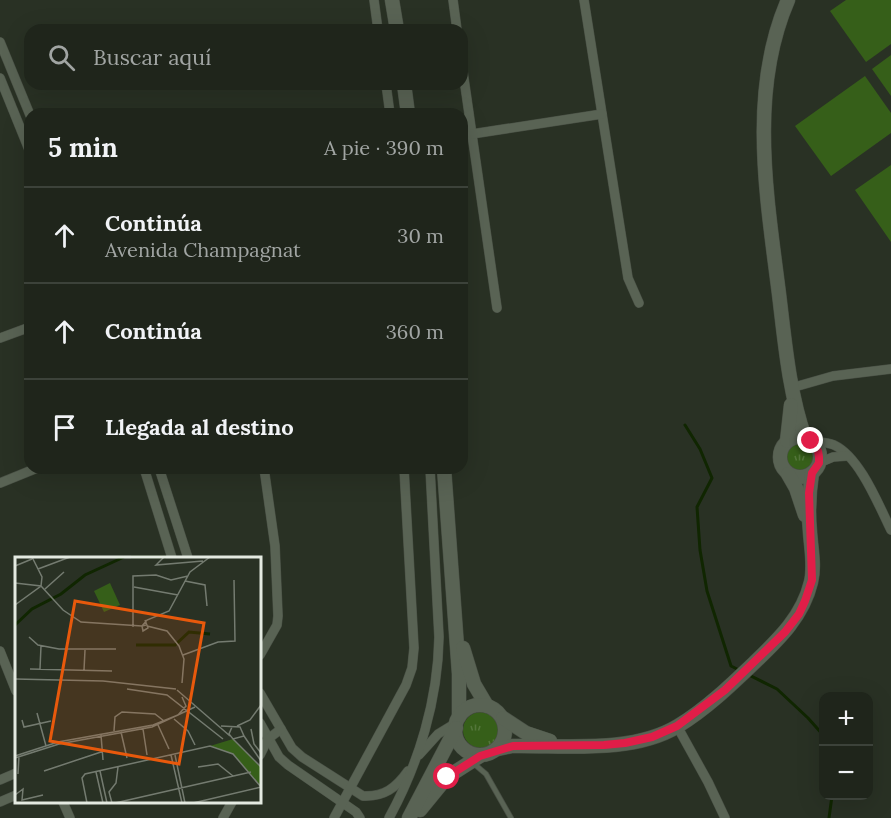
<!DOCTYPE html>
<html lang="es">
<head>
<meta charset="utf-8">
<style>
  :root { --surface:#1f251b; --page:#272d24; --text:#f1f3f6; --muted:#a1a5a3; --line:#3c423a }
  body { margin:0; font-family:Lora,serif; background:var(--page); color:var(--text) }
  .controls { position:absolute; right:18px; bottom:18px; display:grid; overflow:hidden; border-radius:12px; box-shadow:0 6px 24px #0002 }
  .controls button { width:54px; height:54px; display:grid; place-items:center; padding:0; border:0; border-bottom:2px solid var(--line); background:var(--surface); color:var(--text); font:30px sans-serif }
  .stop { position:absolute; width:18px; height:18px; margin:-14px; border:4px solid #e11d48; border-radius:50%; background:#fff }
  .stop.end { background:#e11d48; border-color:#fff; box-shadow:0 2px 6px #0008 }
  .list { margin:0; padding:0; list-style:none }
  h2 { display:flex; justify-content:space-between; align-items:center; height:78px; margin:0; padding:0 24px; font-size:26px }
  h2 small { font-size:20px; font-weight:400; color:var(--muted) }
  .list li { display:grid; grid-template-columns:39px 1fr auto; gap:18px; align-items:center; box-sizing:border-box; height:96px; padding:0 24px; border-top:2px solid var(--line) }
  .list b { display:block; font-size:22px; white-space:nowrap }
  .list p { margin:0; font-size:20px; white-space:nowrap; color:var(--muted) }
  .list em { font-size:20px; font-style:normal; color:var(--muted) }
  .icon { flex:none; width:33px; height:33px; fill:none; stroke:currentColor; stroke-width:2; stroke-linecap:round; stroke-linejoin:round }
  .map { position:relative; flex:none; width:891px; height:818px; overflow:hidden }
  .search { position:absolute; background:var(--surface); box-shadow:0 6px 24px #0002; left:24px; top:24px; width:444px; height:66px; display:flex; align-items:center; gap:15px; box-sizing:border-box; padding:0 21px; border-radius:18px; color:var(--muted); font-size:22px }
  .panel { position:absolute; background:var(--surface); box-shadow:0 6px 24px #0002; left:24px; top:108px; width:444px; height:366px; border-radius:18px }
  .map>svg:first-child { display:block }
</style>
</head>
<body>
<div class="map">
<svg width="891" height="818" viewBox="0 0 891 818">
  <defs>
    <pattern id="grass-tufts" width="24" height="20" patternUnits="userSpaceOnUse" patternTransform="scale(1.5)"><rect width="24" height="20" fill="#365f19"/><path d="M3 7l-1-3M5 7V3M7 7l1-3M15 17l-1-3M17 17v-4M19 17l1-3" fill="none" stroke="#53763a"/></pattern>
  </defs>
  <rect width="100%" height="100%" fill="#293124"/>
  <g fill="url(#grass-tufts)">
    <circle cx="799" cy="457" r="17"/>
    <circle cx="481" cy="730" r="18"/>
  </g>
  <g fill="#365f19">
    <path d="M846,0H891V44L866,62L830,11Z"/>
    <path d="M891,55V96L872,69Z"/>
    <path d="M865,76L891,113V133L831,176L795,126Z"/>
    <path d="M891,165V242L855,190Z"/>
  </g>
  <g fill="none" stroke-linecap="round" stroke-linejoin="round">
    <g stroke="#102601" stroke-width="3">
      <path d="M685,425L700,449L712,478L697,507L700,550L707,591L731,666L739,670"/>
      <path d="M747,674L777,689L808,718L824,736"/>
      <path d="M829,818L832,796"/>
    </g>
    <defs>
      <path id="lane" d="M473,763L486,774L511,818"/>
      <g id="street">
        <path d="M374,0L378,30"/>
        <path d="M453,0L457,30"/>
        <path d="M584,0L628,278L639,303"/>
        <path d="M0,42L30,115"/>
        <path d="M462,65L497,308"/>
        <path d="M0,78L30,152"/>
        <path d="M386,84L390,114"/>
        <path d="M472,134L602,114"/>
        <path d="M0,338L30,327"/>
        <path d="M791,388L833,376L891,369"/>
        <path d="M811,441C818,442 827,442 834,445C860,457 879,506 891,530"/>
        <path d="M819,463L833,457L847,456"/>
        <path d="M144,468L172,558"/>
        <path d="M159,468L188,558"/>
        <path d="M0,483L37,468"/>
        <path d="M0,651L16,691"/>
        <path d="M260,655L277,625L278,616L275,546L264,468"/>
        <path d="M260,693L292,748L302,757L363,796C384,797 396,788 408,771"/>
        <path d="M260,723L279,757L288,765L356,812L360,818"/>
        <path d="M677,726L708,782L725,818"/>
        <path d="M260,755L268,739L281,729"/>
        <path d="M419,755L438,734L456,723"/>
        <path d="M0,780L16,773"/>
        <path d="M0,802L16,795"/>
        <path d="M63,802L70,818"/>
        <path d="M223,818L232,802"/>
        <path d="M334,818L406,685L412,668L414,648L404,468"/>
        <path d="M389,818C419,763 438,700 439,637L430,468"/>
      </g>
      <g id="secondary">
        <path d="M392,0L397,30"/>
        <path d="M788,0C748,92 767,198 779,294C785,343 789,392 805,438"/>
        <path d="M404,84L408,114"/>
        <circle cx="800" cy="457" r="20"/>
        <path d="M787,441L791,405"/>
        <path d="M444,468L459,674V717"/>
        <path d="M788,474L796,488L805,515"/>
        <path d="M463,648L474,684L487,706"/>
        <circle cx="480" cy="730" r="25"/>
        <path d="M503,718L526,733L550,741"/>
        <path d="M498,749L512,746C564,745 632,754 678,726C706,709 731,685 755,662C779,639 803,616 811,582C815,566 811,548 810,532C808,512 809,493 812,473"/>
        <path d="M420,810L447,777L480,756"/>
        <path d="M409,818L456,728"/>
      </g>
    </defs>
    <use href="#lane" stroke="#484f44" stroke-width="6"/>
    <use href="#street" stroke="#484f44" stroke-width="10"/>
    <use href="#secondary" stroke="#484f44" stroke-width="15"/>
    <use href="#lane" stroke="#596354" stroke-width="4.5"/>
    <use href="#street" stroke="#596354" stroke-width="9"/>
    <use href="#secondary" stroke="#596354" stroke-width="14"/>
  </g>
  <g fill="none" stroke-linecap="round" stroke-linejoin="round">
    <path stroke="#e11d48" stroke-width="8" d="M447,777L480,756L513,746L604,745L625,743L652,737L677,726L725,690L785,632L799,614L805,601L812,580L809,493L812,473L819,463V457L818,451L811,441"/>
  </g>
  <g transform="translate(15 557)">
    <rect width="246" height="246" fill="#293124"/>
    <path d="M218,182L246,210V230L218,197L195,189Z" fill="#365f19"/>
    <path d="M95,26L105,48L89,55L79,34Z" fill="#365f19"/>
    <path fill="none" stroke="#102601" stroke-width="3" d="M116,0H151M0,68L17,52L46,37L70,18L109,0M121,88H160L174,75L195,77"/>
    <path fill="none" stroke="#747b70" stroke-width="1.5" d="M149,0L141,8L188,4M0,9L17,2M23,12L55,0M170,24L190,28L192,49M0,26L26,29L48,53L66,65L127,69M119,30L163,38M30,32L49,15M0,48L26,29L27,20L17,0M130,63L133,71L128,74L127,69L131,68M127,69L132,63L154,54L175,15L195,0M132,69L152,74L164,89L169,102L167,126M118,70V19L141,18L156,23L173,19M14,80L23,88L44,92H101M168,98L203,85L220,84L219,23M15,112L97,114M25,112L26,89M69,113L70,93M0,122L88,124L161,132M112,132L152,138L208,182M162,133L215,179M22,156L31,189M159,162L173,174L180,188M7,163L9,170L36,164M143,168L154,192M206,169L225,170L229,179L218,182L214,177L217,170M222,169L235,163L246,148M128,172L132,198M236,172L239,187L246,196M99,174L100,160L107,155L140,157L149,164M106,175L112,201M86,178L88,203M229,179L246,204M218,182L246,210M156,198L167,246M160,198L170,246M0,199L43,185L138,168L163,158L171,149L167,140M0,201L44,187L137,170L180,150M183,210L203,207L218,219M29,214L89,194M85,214L92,246M81,215L88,246M3,217L4,199M0,238L8,232L7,243L28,238M72,246L67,221L70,217L195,189L218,197L246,230M97,246L94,235L101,226L103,210M100,246L236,215M178,246L246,230"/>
    <path fill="#e8590c" fill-opacity="0.15" stroke="#e8590c" stroke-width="3" d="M60,44L189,66L164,207L35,184Z"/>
    <rect width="246" height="246" fill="none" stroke="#e4eae1" stroke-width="3"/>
  </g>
</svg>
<div class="controls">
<button>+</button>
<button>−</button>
</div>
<div class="stop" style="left:447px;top:777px"></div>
<div class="stop end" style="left:811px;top:441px"></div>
<div class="search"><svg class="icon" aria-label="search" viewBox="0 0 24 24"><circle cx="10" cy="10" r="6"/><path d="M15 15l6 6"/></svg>Buscar aquí</div>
<section class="panel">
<h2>5 min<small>A pie · 390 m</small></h2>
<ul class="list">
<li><svg class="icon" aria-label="ahead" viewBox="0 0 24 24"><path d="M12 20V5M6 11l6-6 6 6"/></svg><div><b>Continúa</b><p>Avenida Champagnat</p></div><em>30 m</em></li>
<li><svg class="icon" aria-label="ahead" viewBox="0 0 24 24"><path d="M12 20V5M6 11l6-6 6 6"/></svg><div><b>Continúa</b></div><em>360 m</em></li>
<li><svg class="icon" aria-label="arrive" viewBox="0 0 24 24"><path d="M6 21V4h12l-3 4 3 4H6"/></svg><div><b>Llegada al destino</b></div></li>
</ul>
</section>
</div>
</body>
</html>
